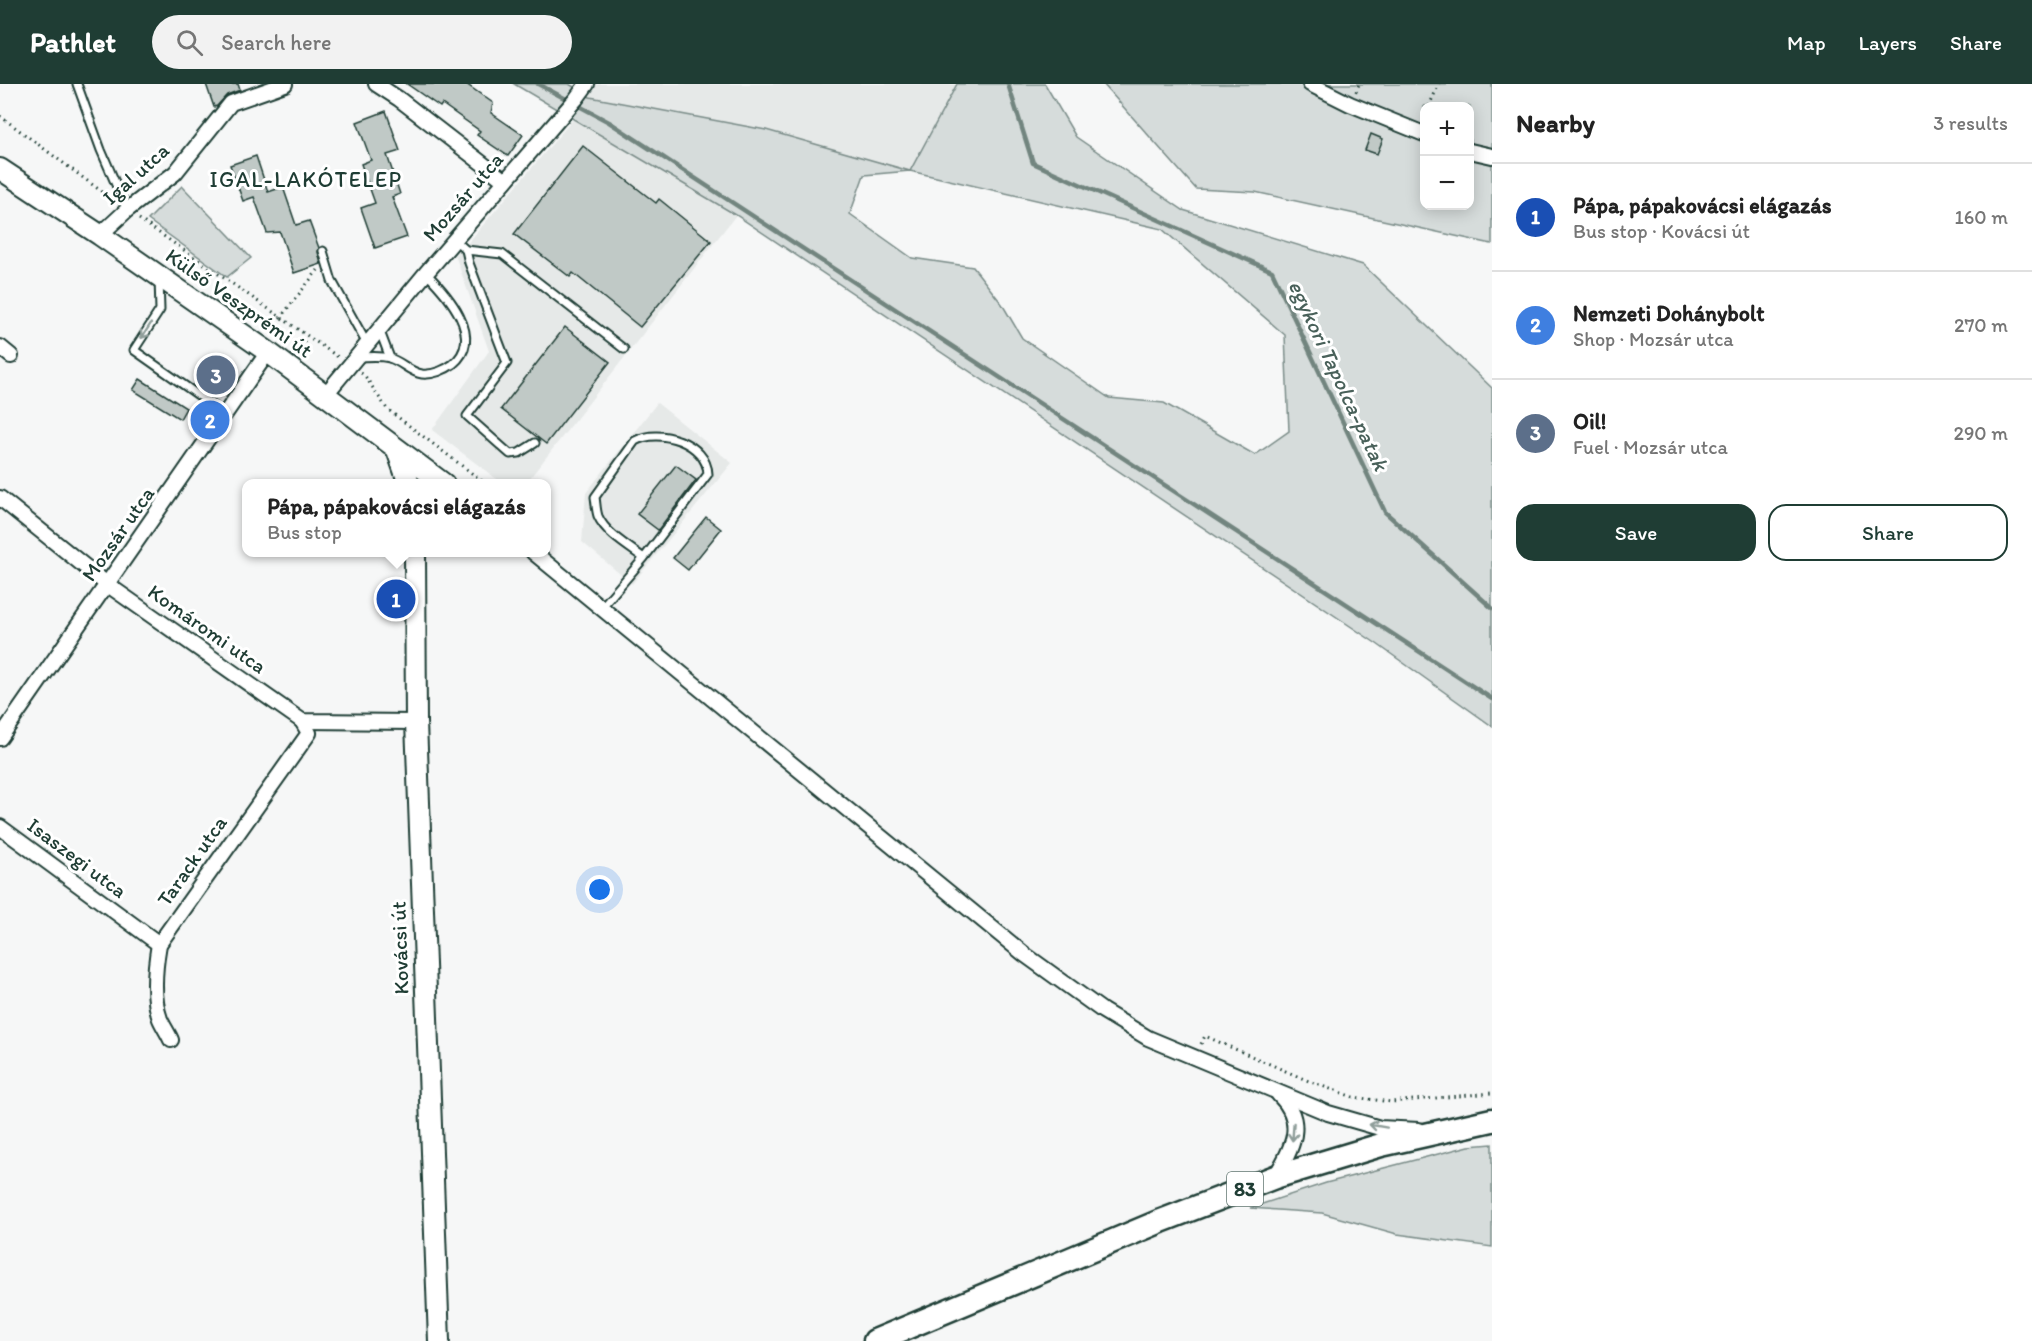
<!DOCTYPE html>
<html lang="en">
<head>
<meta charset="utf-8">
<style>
  :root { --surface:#fff; --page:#f2f2f2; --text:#222; --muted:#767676; --line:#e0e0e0; --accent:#1f3d34 }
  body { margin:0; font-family:Itim,sans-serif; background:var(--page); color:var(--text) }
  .controls { position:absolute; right:18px; top:18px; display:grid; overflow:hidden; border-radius:12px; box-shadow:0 3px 15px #0003 }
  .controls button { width:54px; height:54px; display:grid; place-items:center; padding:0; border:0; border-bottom:2px solid var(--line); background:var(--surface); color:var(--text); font:30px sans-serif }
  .you { position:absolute; left:600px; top:806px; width:21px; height:21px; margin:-15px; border:4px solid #fff; border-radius:50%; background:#1a73e8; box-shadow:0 0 0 9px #1a73e833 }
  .badge { display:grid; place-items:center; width:39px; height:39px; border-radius:50%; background:var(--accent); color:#fff; font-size:20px; font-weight:700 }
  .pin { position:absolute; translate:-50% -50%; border:3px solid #fff; box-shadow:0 2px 6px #0006 }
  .popup { position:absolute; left:242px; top:395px; width:309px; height:78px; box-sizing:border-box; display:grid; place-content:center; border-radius:12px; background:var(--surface); filter:drop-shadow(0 2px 4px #0005); font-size:20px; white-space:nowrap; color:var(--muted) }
  .popup b { font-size:22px; color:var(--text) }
  .popup::after { content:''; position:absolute; left:50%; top:100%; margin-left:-12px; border:12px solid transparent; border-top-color:var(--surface) }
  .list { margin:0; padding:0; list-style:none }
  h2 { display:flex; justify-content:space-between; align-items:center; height:78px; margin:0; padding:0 24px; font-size:26px }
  h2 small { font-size:20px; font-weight:400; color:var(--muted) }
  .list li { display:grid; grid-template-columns:39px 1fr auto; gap:18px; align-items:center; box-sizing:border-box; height:108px; padding:0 24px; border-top:2px solid var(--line) }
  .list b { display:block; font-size:22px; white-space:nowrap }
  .list p { margin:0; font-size:20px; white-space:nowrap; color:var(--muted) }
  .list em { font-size:20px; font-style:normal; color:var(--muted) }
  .actions { display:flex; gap:12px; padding:18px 24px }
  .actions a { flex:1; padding:14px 0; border:2px solid var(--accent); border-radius:18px; text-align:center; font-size:21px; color:var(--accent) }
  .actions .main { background:var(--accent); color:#fff }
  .icon { flex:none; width:33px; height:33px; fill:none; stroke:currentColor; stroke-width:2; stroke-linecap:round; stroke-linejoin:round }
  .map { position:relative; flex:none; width:1492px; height:1257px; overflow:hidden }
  header { display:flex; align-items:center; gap:36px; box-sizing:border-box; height:84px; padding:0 30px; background:var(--accent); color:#fff }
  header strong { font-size:28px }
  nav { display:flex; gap:33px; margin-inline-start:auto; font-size:21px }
  .search { width:420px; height:54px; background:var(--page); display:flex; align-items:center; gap:15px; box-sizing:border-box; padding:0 21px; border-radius:33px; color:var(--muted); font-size:22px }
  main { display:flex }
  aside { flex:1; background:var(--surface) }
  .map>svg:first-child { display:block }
</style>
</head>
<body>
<header>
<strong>Pathlet</strong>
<div class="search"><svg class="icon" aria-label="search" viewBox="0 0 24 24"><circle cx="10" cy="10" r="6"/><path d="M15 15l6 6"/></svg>Search here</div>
<nav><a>Map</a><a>Layers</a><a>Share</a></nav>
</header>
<main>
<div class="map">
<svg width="1492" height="1257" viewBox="0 0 1492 1257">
  <rect width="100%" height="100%" fill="#f6f7f7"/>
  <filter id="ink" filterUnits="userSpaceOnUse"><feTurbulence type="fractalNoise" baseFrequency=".0167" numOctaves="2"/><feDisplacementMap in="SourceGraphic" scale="12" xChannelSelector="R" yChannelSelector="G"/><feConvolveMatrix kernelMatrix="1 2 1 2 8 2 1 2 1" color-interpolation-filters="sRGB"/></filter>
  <g filter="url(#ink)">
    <g fill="#e6e9e8">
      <path d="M569,0H957L910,87L766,46L590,13Z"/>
      <path d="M574,34L736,131L526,399H502L432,346L489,267L455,171L467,160Z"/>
      <path d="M657,319L732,379L632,500L582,458L586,409Z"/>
    </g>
    <g fill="#d6dcdb" stroke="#7a8c88" stroke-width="1.5" fill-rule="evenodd">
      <path d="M514,0H569L590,13L766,46L910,87L957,0H1045L1076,53L1183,126L1363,181L1492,304V642L1377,560L736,131ZM910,87L1162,145L1285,251L1289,347L1255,371L1164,319L1109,314L1022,254L1002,220L973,183L912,174L850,130L864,91Z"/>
      <path d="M1103,0H1492V160L1255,108L1196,105ZM1424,22H1470V122H1424Z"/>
      <path d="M182,102L251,174L227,193L148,136Z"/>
      <path d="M1492,1060V1163L1397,1150L1322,1129L1250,1124L1326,1099L1469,1062Z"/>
    </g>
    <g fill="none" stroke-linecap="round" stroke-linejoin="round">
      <g stroke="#72857f" stroke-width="4.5">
        <path d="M538,0L609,38L1492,615"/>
        <path d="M1008,0L1033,79L1272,187L1385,428L1492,524"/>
      </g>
    </g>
    <g fill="#c0c9c6" stroke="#1f3d34" stroke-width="1.5">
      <path d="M206,0H238L240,6L227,11L217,22L214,23Z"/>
      <path d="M407,0H466L493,19L491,29L523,51L508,72L477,51L480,47L442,20L440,23Z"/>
      <path d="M386,27L400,67L387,71L400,110L392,113L407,153L375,164L361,124L375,119L361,80L371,76L357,38Z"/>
      <path d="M1371,50L1383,55L1377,70L1365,66Z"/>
      <path d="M583,62L656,119L659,115L711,157L640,243L573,189L570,193L514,150Z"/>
      <path d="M256,72L268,108L283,103L296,141L309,137L319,164L318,168L321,180L294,189L280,148L267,149L254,113L243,117L230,81Z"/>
      <path d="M565,243L610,278L546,360L501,325Z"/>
      <path d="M217,278L228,286L215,303L206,297Z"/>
      <path d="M140,295L186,324L180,335L133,306Z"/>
      <path d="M676,381L696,396L658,446L637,430Z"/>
      <path d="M706,433L721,445L688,486L673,474Z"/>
    </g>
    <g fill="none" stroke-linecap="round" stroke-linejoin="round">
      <defs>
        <g id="lane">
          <path d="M77,0L101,66L127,126"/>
          <path d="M455,156L466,166L469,179L507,279L467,332L510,370L519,369L535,359"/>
          <path d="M466,166L502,170L624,265"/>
          <path d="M323,167L332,197L367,260"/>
          <path d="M159,195L160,226L134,266L225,330"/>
          <path d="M379,245L390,274"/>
          <path d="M357,273C367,273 379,271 389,274C401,277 409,288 422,290C433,291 445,286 453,280C486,253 446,209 426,189"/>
          <path d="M601,524L644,474L708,390C707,359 659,343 635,357L595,413C596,419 596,426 598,432C605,449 629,463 644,474"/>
        </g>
        <g id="street">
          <path d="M376,0L399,15L505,97"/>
          <path d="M1310,0L1350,20L1424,50"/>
          <path d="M1470,67L1492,72"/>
          <path d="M100,151L127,126L175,89L231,19L285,0"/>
          <path d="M0,263L11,272"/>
          <path d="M326,310L426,189L576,15L587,0"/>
          <path d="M0,414L108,501L302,637L416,638"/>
          <path d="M533,468L1024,870L1103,927L1148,954L1328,1029L1380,1044L1419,1046"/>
          <path d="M0,654L268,268"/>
          <path d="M0,743L159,860"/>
          <path d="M171,956C168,949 163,942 160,935C152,913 155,883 159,860L309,649L302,637"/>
          <path d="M1275,1093C1292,1065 1307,1038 1279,1011"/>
        </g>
        <g id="secondary">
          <path d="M0,85L100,151L268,268L444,400"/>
          <path d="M397,366L409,400"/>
          <path d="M415,468L416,638L439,1257"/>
        </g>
        <path id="primary" d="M875,1257L1161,1137L1275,1093L1381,1061L1492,1036"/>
      </defs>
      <use href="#lane" stroke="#1f3d34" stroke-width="11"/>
      <use href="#street" stroke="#1f3d34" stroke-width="18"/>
      <use href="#secondary" stroke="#1f3d34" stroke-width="24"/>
      <use href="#primary" stroke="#1f3d34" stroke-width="27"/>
      <g stroke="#1f3d34" stroke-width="3" stroke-dasharray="1.5 4.5" stroke-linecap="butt">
        <path d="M1356,8L1359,0"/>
        <path d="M1429,22L1439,0"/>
        <path d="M0,32L109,113"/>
        <path d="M139,135L338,273"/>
        <path d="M280,234L318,186"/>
        <path d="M297,268L307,254"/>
        <path d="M361,289L365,292L387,325L486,400"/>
        <path d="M1201,960L1205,952L1311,998L1353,1013L1391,1018L1492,1009"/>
      </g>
      <use href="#lane" stroke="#fff" stroke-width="7"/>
      <use href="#street" stroke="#fff" stroke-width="14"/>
      <use href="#secondary" stroke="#fff" stroke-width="20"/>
      <use href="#primary" stroke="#fff" stroke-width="22"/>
    </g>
    <defs><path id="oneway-shaft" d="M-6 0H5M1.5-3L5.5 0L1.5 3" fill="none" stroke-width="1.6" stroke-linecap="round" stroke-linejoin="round" transform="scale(1.5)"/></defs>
    <g stroke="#8f9e9a">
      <use href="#oneway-shaft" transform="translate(146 247) rotate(123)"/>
      <use href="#oneway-shaft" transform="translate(1378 1042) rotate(-170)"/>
      <use href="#oneway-shaft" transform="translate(1293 1048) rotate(94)"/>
    </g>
  </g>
  <g text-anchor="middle" stroke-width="6" stroke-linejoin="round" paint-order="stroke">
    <rect fill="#fff" stroke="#627771" stroke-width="1.5" x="1227" y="1088" width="36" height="34" rx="4.5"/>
    <g font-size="20" font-weight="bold" fill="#1f3d34">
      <text x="1245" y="1112">83</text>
    </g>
    <g font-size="21" fill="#1f3d34" stroke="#fff">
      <text transform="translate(136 90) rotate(-42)" y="7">Igal utca</text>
      <text transform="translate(463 113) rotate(-49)" y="7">Mozsár utca</text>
      <text transform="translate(239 219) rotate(35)" y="7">Külső Veszprémi út</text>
      <text transform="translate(118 450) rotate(-55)" y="7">Mozsár utca</text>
      <text transform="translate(207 545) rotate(35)" y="7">Komáromi utca</text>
      <text transform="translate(77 774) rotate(37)" y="7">Isaszegi utca</text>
      <text transform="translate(192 777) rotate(-55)" y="7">Tarack utca</text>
      <text transform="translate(400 864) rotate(-92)" y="7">Kovácsi út</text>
    </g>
    <g font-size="22" letter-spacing="1.5" fill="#1f3d34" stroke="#fff">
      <text x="306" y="103">IGAL-LAKÓTELEP</text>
    </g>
    <g font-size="22" font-style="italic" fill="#49615a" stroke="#fff">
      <text transform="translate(1339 291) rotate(65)" y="8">egykori Tapolca-patak</text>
    </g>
  </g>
</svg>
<div class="controls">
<button>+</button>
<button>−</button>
</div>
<div class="you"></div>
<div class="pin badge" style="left:396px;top:515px;background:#1a4fb4">1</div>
<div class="popup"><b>Pápa, pápakovácsi elágazás</b>Bus stop</div>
<div class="pin badge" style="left:210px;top:336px;background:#3f7fe0">2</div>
<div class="pin badge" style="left:216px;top:291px;background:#5c6f8a">3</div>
</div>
<aside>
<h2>Nearby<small>3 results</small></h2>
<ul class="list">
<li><span class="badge" style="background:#1a4fb4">1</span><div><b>Pápa, pápakovácsi elágazás</b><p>Bus stop · Kovácsi út</p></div><em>160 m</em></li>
<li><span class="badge" style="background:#3f7fe0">2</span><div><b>Nemzeti Dohánybolt</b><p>Shop · Mozsár utca</p></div><em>270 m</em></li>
<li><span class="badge" style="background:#5c6f8a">3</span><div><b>Oil!</b><p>Fuel · Mozsár utca</p></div><em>290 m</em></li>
</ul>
<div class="actions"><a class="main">Save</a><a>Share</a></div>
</aside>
</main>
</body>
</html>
